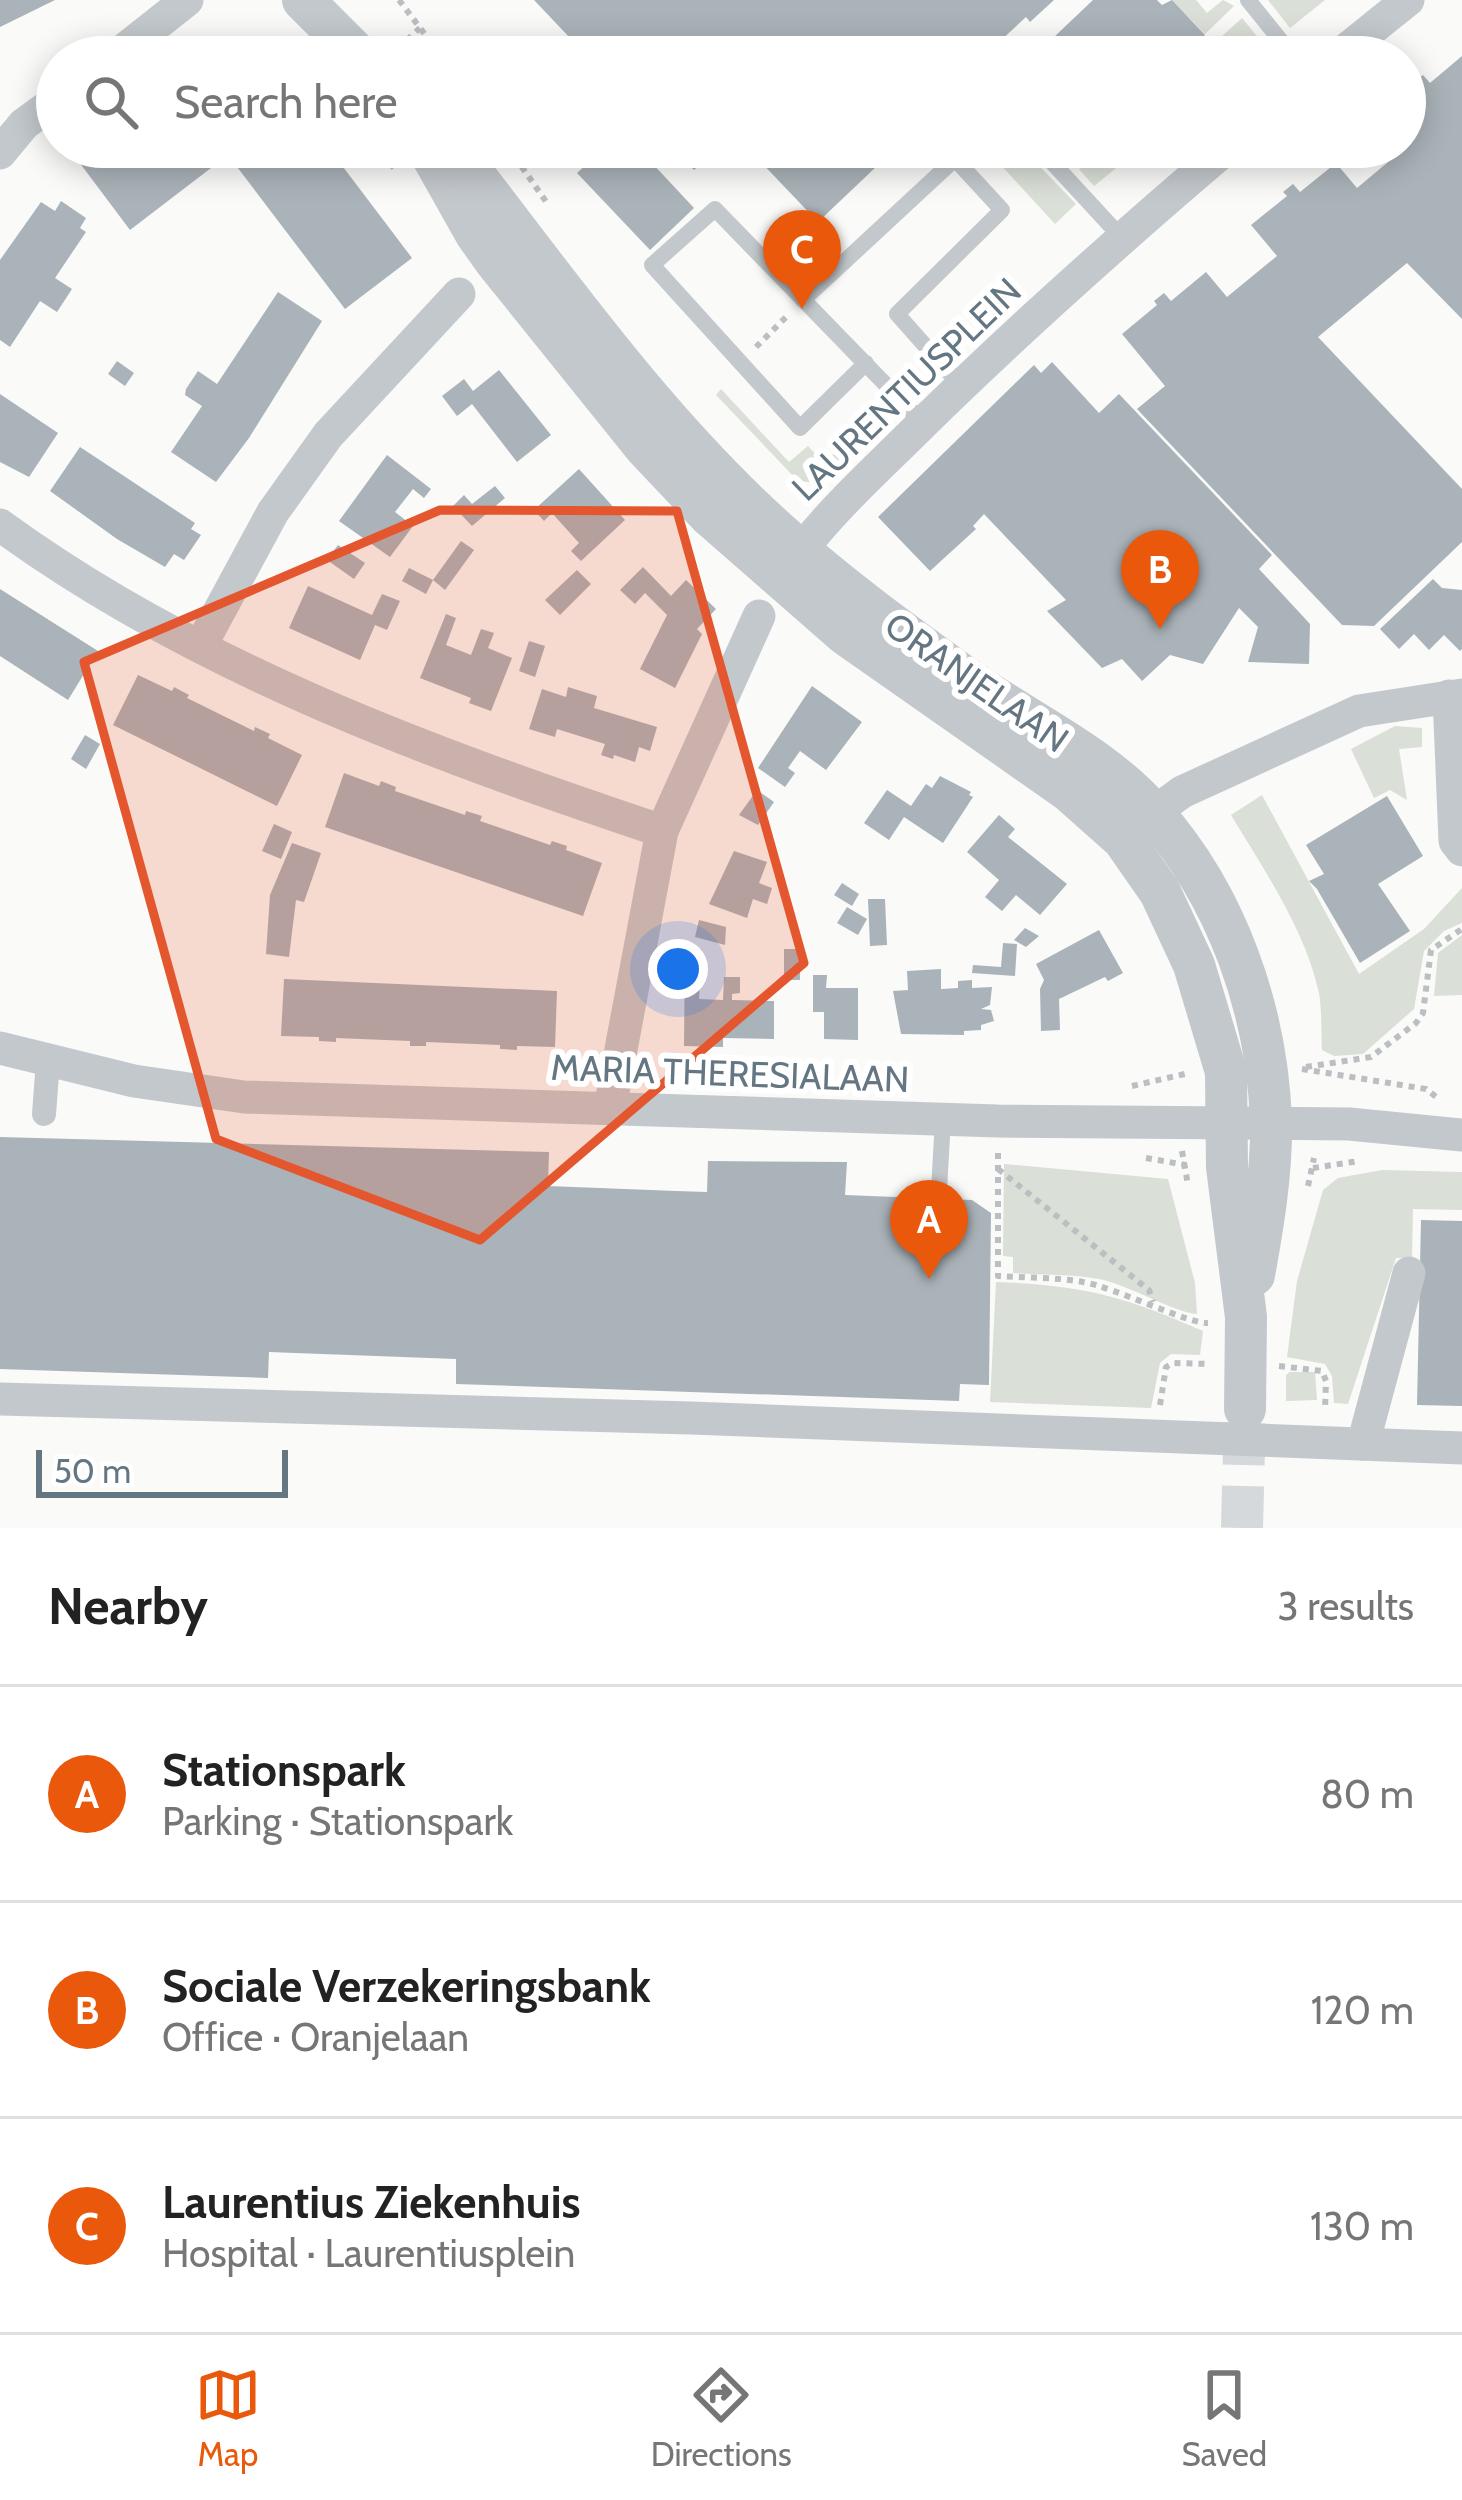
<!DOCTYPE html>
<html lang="en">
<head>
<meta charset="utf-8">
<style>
  :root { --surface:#fff; --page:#f6f6f6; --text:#222; --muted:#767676; --line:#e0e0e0; --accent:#ea580c }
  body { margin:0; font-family:Cabin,sans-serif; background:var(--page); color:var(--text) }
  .scale { position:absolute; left:36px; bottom:30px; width:252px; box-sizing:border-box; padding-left:12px; border:6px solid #657683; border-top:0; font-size:33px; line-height:42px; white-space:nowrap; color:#657683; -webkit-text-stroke:9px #fff; paint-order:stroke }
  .you { position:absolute; left:678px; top:969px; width:42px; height:42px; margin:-30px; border:9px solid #fff; border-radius:50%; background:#1a73e8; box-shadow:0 0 0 18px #1a73e833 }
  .badge { display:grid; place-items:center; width:78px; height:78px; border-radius:50%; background:var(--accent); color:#fff; font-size:39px; font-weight:700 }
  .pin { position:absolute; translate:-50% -99px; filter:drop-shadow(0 3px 6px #0008) }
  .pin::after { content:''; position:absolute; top:63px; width:42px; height:36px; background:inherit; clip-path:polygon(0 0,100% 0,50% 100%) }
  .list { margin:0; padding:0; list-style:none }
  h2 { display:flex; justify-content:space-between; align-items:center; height:156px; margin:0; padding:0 48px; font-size:51px }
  h2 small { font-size:39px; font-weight:400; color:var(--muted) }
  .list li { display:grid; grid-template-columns:78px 1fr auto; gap:36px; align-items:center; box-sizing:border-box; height:216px; padding:0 48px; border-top:3px solid var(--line) }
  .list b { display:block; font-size:45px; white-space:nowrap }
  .list p { margin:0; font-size:39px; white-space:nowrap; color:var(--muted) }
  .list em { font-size:39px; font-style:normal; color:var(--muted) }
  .icon { flex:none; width:66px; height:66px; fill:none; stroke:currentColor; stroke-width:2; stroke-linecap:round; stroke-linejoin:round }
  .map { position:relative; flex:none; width:1462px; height:1528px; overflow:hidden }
  .search { position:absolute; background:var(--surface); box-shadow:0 6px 30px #0003; left:36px; right:36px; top:36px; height:132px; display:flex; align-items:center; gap:30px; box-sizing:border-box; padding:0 42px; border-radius:66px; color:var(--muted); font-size:45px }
  .sheet { height:804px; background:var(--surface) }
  nav { display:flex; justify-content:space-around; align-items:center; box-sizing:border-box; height:168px; border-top:3px solid var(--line); background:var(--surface); font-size:33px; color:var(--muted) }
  nav a { display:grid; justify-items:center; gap:6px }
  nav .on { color:var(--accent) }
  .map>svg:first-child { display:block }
</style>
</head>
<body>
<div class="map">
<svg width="1462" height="1528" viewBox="0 0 1462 1528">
  <rect width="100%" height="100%" fill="#fafaf8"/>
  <g fill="#dadfd7">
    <path d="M1172,0H1196L1207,13L1223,0L1234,6L1205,34Z"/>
    <path d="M1268,0H1325L1290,28Z"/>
    <path d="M1242,18L1265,46L1252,57H1199Z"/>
    <path d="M988,147H1021L1076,204L1055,224L986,149Z"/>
    <path d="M1103,147H1142L1094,186L1079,169Z"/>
    <path d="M721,389L789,462L808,446L824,463L871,419L877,428L818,483L798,481L716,395Z"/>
    <path d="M1395,726L1422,728V747L1399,749L1407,800L1390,790L1374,798L1351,749Z"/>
    <path d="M1262,795L1359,974L1424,929L1462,888V923L1444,931L1424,951L1414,1009L1363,1054L1334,1056L1322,1050C1321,1032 1322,1011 1319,993C1305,929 1264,870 1231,815Z"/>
    <path d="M1462,935V995L1434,996L1438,953Z"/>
    <path d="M1004,1164L1168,1179L1195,1283L1197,1314C1175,1313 1127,1284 1099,1279C1071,1274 1041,1275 1013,1273V1257L1003,1256Z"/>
    <path d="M1382,1170L1462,1172V1210L1413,1209L1412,1258H1396L1348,1404L1334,1403L1332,1376L1325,1364L1287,1357L1297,1281L1323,1190L1338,1178Z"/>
    <path d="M996,1282C1083,1285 1124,1296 1203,1331L1200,1355L1171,1354L1160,1363L1151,1408L990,1402Z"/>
    <path d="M1290,1372H1315L1317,1400L1286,1401V1375Z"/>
  </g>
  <g fill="#aab3b9">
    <path d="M0,0H55L0,27Z"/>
    <path d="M534,0H1054L1030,22L1026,17L983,57H588Z"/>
    <path d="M1093,0H1157L1162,5L1172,0L1205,35L1182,57H1071L1053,38Z"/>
    <path d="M244,37L260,57H218Z"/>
    <path d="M1462,56V319L1407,263L1318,337L1462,489V542L1374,626L1342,625L1137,409L1165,386L1122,334L1157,305L1154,301L1164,293L1171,301L1206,272L1227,297L1277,256L1251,225L1287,196L1283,192L1293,184L1300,192L1336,163L1357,188L1406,147L1405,96L1416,87L1413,83L1423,75L1430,83Z"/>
    <path d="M99,147H328L412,258L345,309L228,155L130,230L79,162Z"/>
    <path d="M584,147H637L694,208L650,250L577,173L594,157Z"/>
    <path d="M672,147H897L818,222L757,158L708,157L694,170Z"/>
    <path d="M61,201L86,218L80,228L86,232L55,278L72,289L57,312L40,301L10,347L0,340V260L41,202L55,211Z"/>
    <path d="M278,292L322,321L249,438L216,482L171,452L202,406L185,395L186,389L198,371L217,384Z"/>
    <path d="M117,361L134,373L125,386L108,374Z"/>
    <path d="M1052,362L1099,413L1119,394L1272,555L1259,569L1310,624L1309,664L1248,662L1258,627L1239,608L1203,664L1170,655L1142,681L1122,659L1102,668L1047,611L1066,600L984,514L973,526L976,529L930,571L878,517L1034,365L1041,373Z"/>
    <path d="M499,370L551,435L517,462L472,404L457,416L442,396L464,379L473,391Z"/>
    <path d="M0,394L58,433L29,477L0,462Z"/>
    <path d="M80,447L195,523L191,529L201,535L184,560L174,554L165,567L117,539L50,491Z"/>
    <path d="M387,455L431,489L424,498L413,489L395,512L413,526L390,557L339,521Z"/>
    <path d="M579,469L625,520L581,561L571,551L579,543L552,513L544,521L534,510Z"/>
    <path d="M495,486L505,498L472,526L453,506L464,495L472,504Z"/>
    <path d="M461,541L474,550L445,590L433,580Z"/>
    <path d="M338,545L365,563L354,579L327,560Z"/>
    <path d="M643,567L671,596L686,580L716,609L697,629L702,634L675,688L640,669L667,615L645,593L635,604L620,590Z"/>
    <path d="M409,568L433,580L426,594L402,581Z"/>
    <path d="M577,570L591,584L560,615L545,600Z"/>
    <path d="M1433,579L1442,588L1462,590V649L1460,651L1444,635L1429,650L1414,634L1399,649L1380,629Z"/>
    <path d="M308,586L372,615L382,594L400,601L387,630L375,625L360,660L289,628Z"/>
    <path d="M0,589L98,651L68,700L0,656Z"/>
    <path d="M446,614L456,618L446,645L471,655L481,629L494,633L488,648L512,658L491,711L469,703L471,698L420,678Z"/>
    <path d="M529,641L545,646L535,677L519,671Z"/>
    <path d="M138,675L172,691L174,687L189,695L187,698L254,731L255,727L270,734L268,738L302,755L277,806L113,725Z"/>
    <path d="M812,686L862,722L826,770L800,751L788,768L795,773L785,787L758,768Z"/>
    <path d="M568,687L597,696L594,708L657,727L650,751L639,747L635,762L614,755L613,759L601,755L605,744L557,729L555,737L529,729L542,689L566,697Z"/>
    <path d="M85,735L100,744L86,769L71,759Z"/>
    <path d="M344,773L379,786L381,781L396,787L395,791L465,815L466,811L482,816L480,821L550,845L552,841L567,846L566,850L602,863L583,916L325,827Z"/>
    <path d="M940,776L971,792L969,795L973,797L943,843L904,817L889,840L864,823L887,790L911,806L926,784L932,788Z"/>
    <path d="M757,790L774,802L758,825L739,815Z"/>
    <path d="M1387,796L1423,856L1378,884L1410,931L1360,963L1317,889L1309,881L1324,874L1306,845Z"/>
    <path d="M999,815L1015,829L1008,837L1067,884L1040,915L1016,895L1002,911L985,897L999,880L967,852Z"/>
    <path d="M274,824L292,832L281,859L262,851Z"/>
    <path d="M292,843L321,853L304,902L296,900L289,957L266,954L270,895Z"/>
    <path d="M734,851L767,862L759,883L772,888L767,904L753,899L747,918L709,904Z"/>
    <path d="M842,883L859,894L852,906L834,895Z"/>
    <path d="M868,899H885L887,945L870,946Z"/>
    <path d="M847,907L867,919L858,935L837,923Z"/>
    <path d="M699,920L726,927L725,945L695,937Z"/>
    <path d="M1025,928L1039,936L1026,947L1014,940Z"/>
    <path d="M1099,930L1123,973L1108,981L1105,977L1059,999L1060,1030L1041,1031L1040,989L1044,980L1036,964Z"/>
    <path d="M1003,943L1017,944L1015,976L972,973L973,965L1001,967Z"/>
    <path d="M685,945L702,950L699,999L723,1000L724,977H740V993L732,994V1000L774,1001V1039L723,1038V1047L684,1046Z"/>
    <rect x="784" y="949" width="16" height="31"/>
    <path d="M941,969V989L958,988V981L972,980V988L992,987L990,1005L981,1009L991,1010L994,1021L981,1025V1030L964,1031V1035L901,1034L893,991L908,990L907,971Z"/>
    <path d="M813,975H827L826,988H858V1040L824,1039V1012H813Z"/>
    <path d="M284,979L557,991L555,1047L517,1046V1050L500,1049V1045L426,1042V1046H410V1041L336,1038V1042L319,1041V1037L281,1036Z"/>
    <path d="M0,1137L549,1152L548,1186L676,1191L707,1192L708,1161L847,1162L845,1195L972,1200L991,1213L989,1385L960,1384L959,1401L456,1384V1359L269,1352L268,1378L0,1369Z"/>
    <path d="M1421,1220L1462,1221V1406L1417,1405Z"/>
  </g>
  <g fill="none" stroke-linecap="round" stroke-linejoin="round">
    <path stroke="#d5d9db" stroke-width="42" stroke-dasharray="42 21" stroke-linecap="butt" d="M1242,1528L1245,1409"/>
    <g stroke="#bbbfc2" stroke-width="6" stroke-dasharray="6 6" stroke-linecap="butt">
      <path d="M399,0L442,57"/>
      <path d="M407,40L420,28"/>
      <path d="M378,147L394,168"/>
      <path d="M508,147L547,203"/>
      <path d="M756,347L789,314"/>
      <path d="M1306,1067L1371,1057L1416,1023L1423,1013L1431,950L1462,929"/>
      <path d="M1302,1069L1426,1089L1440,1100"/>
      <path d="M1132,1086L1189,1073"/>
      <path d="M1182,1151L1188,1185"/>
      <path d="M998,1153V1276C1026,1278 1056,1277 1083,1282C1114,1287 1188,1324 1208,1323"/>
      <path d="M1146,1158L1186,1165"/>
      <path d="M1313,1168L1359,1161"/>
      <path d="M998,1169L1149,1290L1153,1302"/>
      <path d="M1308,1186L1314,1158"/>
      <path d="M1279,1366L1322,1371L1326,1381L1325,1409"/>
      <path d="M1160,1405L1166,1367L1173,1363L1210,1364"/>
    </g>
    <g stroke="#c3c8cc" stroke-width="16">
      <path d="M1248,0L1294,57"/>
      <path d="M1038,147L1121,237"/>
      <path d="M803,300L955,159L1002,210L897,314L960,385"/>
      <path d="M866,363L800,428L652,265L715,209L923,423"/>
      <path d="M939,1190L943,1119"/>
    </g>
    <path stroke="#c3c8cc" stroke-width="24" d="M44,1114L48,1061"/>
    <g stroke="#c3c8cc" stroke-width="33">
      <path d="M115,57L187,0"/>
      <path d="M1337,57L1408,0"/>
      <path d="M0,153L24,124L57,100"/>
      <path d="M0,525C197,669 433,754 662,831"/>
      <path d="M788,568C826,514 874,472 920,426C1019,329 1122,237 1228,147"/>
      <path d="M201,645L273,512L328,435L459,294"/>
      <path d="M1449,696L1455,841L1462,850"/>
      <path d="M1137,825L1182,792L1359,711L1462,695"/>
      <path d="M0,1048L134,1081L244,1097L998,1121L1349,1124L1462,1135"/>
      <path d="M610,1108L662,831L759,616"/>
      <path d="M0,1399L691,1418L1462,1448"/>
      <path d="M1363,1444L1409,1273"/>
    </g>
    <g stroke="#c3c8cc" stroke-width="42">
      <path d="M303,0L360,57"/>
      <path d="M427,147L476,234L496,262L645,447L710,516L845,634L1069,791L1123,839L1160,892L1194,965L1226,1072L1227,1167L1246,1317L1245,1409"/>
      <path d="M453,147C556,280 656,423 782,535C841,588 905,634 969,680C1030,723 1104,756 1153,813C1227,896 1267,1010 1271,1121C1272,1172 1263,1225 1254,1275"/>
    </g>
  </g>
  <path fill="#e4572e" fill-opacity="0.2" stroke="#e4572e" stroke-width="9" stroke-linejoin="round" d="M440,510L677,511L804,963L480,1240L216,1139L84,662Z"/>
  <g text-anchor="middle" stroke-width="12" stroke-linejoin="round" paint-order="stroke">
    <g font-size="36" fill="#657683" stroke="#fff">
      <text transform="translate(906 389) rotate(-44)" y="13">LAURENTIUSPLEIN</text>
      <text transform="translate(977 682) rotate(35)" y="13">ORANJELAAN</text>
      <text transform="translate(730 1073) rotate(2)" y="13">MARIA THERESIALAAN</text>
    </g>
  </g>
</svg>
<div class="scale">50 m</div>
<div class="you"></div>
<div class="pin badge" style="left:929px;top:1279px">A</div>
<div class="pin badge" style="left:1160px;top:629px">B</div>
<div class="pin badge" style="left:802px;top:309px">C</div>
<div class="search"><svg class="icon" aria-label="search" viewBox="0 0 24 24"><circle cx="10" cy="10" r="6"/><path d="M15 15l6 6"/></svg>Search here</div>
</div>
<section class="sheet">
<h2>Nearby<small>3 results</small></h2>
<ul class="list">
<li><span class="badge">A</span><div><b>Stationspark</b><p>Parking · Stationspark</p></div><em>80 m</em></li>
<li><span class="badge">B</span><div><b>Sociale Verzekeringsbank</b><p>Office · Oranjelaan</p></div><em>120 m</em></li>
<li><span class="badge">C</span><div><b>Laurentius Ziekenhuis</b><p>Hospital · Laurentiusplein</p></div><em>130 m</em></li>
</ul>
</section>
<nav>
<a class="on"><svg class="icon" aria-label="map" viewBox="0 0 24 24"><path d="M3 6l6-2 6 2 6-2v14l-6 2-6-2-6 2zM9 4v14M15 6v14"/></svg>Map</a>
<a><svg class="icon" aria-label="directions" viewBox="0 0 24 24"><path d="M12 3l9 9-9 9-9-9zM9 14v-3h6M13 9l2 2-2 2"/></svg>Directions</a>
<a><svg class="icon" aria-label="saved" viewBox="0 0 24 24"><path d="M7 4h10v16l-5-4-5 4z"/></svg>Saved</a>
</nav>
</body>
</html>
